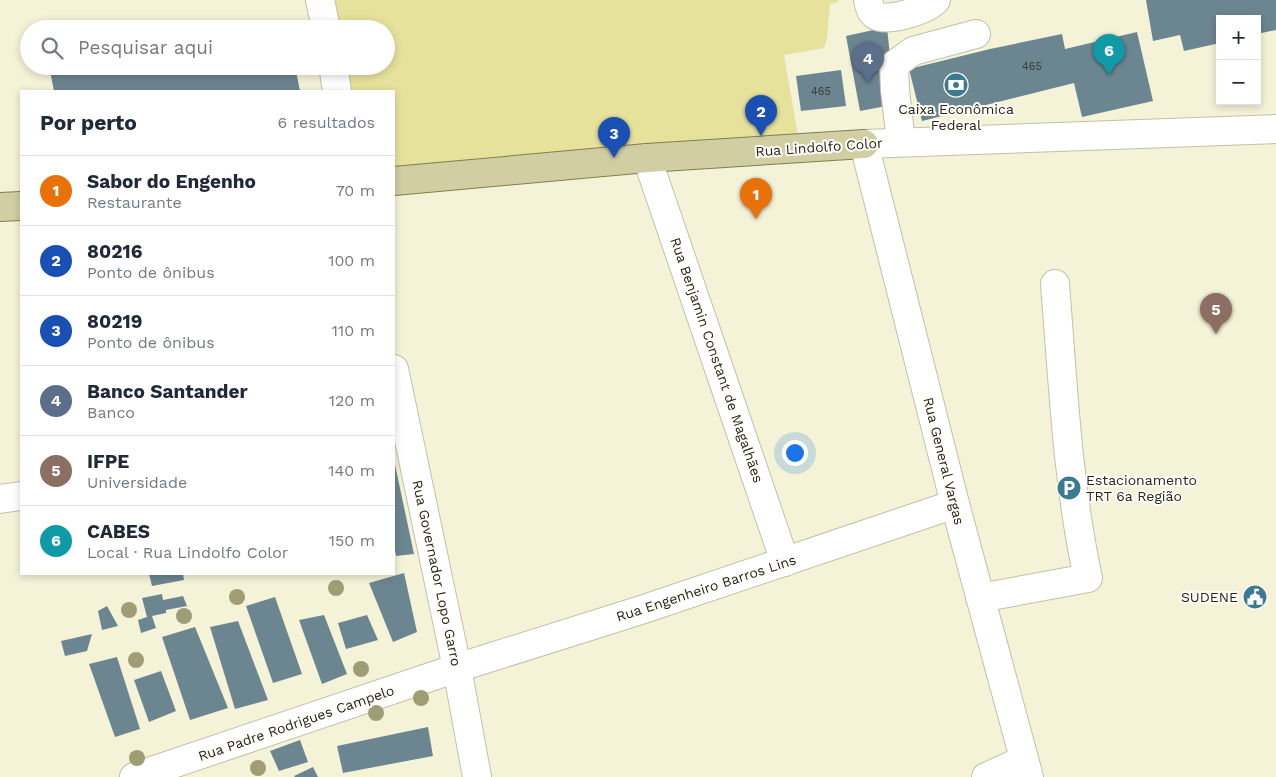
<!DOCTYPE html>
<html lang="pt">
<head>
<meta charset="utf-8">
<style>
  :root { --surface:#fff; --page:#f6f6f7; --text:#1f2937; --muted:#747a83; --line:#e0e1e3; --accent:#db2777 }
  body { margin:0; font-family:"Work Sans",sans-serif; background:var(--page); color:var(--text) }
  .controls { position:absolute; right:15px; top:15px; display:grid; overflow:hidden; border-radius:0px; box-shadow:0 2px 8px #0003 }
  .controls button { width:45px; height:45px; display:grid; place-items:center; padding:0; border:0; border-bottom:1px solid var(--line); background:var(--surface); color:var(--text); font:25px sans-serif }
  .you { position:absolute; left:794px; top:452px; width:18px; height:18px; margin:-12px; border:4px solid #fff; border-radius:50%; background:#1a73e8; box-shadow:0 0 0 8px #1a73e833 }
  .badge { display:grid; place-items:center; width:32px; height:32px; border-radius:50%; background:var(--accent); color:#fff; font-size:16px; font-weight:700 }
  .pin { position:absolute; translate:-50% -41px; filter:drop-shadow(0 1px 2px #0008) }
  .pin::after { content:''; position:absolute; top:26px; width:18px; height:15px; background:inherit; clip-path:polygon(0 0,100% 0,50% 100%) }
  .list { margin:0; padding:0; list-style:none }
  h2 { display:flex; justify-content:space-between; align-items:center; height:65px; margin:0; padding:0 20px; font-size:21px }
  h2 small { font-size:16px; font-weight:400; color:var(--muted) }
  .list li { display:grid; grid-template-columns:32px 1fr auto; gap:15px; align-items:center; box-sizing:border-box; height:70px; padding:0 20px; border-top:1px solid var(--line) }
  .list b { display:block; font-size:19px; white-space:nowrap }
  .list p { margin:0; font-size:16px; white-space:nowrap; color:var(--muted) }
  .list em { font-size:16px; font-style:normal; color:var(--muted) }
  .icon { flex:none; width:28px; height:28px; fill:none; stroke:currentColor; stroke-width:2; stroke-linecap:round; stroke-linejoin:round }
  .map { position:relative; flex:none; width:1276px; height:777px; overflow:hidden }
  .search { position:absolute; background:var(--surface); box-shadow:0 2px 8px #0003; left:20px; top:20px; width:375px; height:55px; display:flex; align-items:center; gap:12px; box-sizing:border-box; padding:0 18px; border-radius:28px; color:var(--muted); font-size:19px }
  .panel { position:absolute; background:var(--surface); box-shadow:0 2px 8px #0003; left:20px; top:90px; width:375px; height:485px; border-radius:0px }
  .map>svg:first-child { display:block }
</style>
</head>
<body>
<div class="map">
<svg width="1276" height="777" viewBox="0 0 1276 777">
  <rect width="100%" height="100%" fill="#f4f3d8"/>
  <path fill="#e6e29c" d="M327,0H838V2L830,4L827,39L824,48L784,55L802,159L394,184V91H347L342,66H386V29H333Z"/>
  <g fill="#6c8691">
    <path d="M1146,0H1276V30L1257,34V19H1220V43L1184,51L1180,35L1153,41Z"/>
    <path d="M887,27L890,56L877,60L886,106L860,111L846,36Z"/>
    <path d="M1137,32L1153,101L1082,117L1074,83L922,121L909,69L990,49L1062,34L1065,49Z"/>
    <path d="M49,66H109L110,71L132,66H295L300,91H54Z"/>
    <path d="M841,70L846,106L801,111L796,76Z"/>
    <path d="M394,460L414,554L396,556L394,544Z"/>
    <path d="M404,573L417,632L393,642L369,583Z"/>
    <path d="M149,574H183L184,580L152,586Z"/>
    <path d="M162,594L163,600L183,596L187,606L166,610V613L152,616L156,628L141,633L138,620L147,617L142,598Z"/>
    <path d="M275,597L302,674L273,683L246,606Z"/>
    <path d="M107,606L118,626L102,630L98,611Z"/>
    <path d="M324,615L347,674L322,684L299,620Z"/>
    <path d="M367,615L378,640L346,649L338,623Z"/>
    <path d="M238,621L268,700L235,709L210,627Z"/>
    <path d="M195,627L228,708L190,720L162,637Z"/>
    <path d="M92,634L87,651L65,656L61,641Z"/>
    <path d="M117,657L140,729L115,737L89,664Z"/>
    <path d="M161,671L176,711L149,722L134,680Z"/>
    <path d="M428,727L433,756L343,773L337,746Z"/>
    <path d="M300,740L308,762L279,771L270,751Z"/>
    <path d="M313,767L318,777H295L294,776Z"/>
  </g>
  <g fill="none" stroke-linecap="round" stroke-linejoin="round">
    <defs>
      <g id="minor">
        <path d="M320,0L326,29"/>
        <path d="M868,0C869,5 870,11 875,15C886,23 928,10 936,0"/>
        <path d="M333,66L337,91"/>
        <path d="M901,142L895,90L894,65L913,51L976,34"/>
        <path d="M647,158L785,562"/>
        <path d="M394,369L457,668L477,777"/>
        <path d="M0,499L21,496"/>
        <path d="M980,598L1088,578C1067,481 1063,383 1055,284"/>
        <path d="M134,777L457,668L641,610L955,504"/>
        <path d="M986,777L1024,760"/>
        <path d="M1029,777L955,504L864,144L1276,129"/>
      </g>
      <g id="major">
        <path d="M394,181L647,158L864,144"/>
        <path d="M0,207L21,206"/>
      </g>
    </defs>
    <use href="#minor" stroke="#c2c1a7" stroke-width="30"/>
    <use href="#major" stroke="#817e4d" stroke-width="30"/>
    <use href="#minor" stroke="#fff" stroke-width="28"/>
    <use href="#major" stroke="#d1cea4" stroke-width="28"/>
  </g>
  <g fill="#a09d74">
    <circle cx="336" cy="588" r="8"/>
    <circle cx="237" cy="597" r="8"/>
    <circle cx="129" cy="610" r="8"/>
    <circle cx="184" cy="616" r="8"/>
    <circle cx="136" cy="660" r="8"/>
    <circle cx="361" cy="669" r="8"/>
    <circle cx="421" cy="698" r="8"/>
    <circle cx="376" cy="713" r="8"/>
    <circle cx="137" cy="758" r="8"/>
    <circle cx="258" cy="768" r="8"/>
  </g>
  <defs>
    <symbol id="bank-disc" viewBox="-11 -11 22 22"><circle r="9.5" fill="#3d7991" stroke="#fffef9"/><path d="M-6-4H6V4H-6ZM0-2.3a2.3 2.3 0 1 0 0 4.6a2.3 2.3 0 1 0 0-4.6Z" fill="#fff"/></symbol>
    <symbol id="parking-disc" viewBox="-11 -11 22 22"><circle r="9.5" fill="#3d7991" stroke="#fffef9"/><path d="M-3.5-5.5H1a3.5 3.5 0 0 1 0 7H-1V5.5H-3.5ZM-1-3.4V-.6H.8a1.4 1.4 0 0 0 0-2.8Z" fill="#fff"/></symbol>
    <symbol id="civic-disc" viewBox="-11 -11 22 22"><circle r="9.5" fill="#3d7991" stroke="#fffef9"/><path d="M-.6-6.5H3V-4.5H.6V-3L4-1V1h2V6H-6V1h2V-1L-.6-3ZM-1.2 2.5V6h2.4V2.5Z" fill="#fff"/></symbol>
  </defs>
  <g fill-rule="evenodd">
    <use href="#bank-disc" x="942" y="71" width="28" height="28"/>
    <use href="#parking-disc" x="1055" y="474" width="28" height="28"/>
    <use href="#civic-disc" x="1241" y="583" width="28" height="28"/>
  </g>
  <g text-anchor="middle" stroke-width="4" stroke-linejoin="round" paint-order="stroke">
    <g font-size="11" fill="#383e39">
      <text x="1032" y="70">465</text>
      <text x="821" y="95">465</text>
    </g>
    <g font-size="14" fill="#26261c" stroke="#fffef9">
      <text x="956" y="114">Caixa Econômica<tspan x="956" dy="16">Federal</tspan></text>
      <text x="1086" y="485" text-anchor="start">Estacionamento<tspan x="1086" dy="16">TRT 6a Região</tspan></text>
      <text x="1238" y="602" text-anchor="end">SUDENE</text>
    </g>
    <g font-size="14" fill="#26261c" stroke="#fffef9">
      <text transform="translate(819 147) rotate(-4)" y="5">Rua Lindolfo Color</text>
      <text transform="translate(717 360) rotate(71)" y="5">Rua Benjamin Constant de Magalhães</text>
      <text transform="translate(944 461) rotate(76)" y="5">Rua General Vargas</text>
      <text transform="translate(437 573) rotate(78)" y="5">Rua Governador Lopo Garro</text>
      <text transform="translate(706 588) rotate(-18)" y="5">Rua Engenheiro Barros Lins</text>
      <text transform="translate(296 723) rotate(-19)" y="5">Rua Padre Rodrigues Campelo</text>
    </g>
  </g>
</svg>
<div class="controls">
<button>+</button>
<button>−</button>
</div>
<div class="you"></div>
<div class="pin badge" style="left:756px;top:219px;background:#e8710a">1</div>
<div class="pin badge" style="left:761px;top:136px;background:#1a4fb4">2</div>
<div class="pin badge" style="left:614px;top:158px;background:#1a4fb4">3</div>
<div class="pin badge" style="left:868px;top:83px;background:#5c6f8a">4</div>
<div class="pin badge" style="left:1216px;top:334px;background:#8d6e63">5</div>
<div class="pin badge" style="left:1109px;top:75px;background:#0f9aa8">6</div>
<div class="search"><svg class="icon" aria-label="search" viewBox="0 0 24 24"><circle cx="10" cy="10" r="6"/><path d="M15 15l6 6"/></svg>Pesquisar aqui</div>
<section class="panel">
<h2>Por perto<small>6 resultados</small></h2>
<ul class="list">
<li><span class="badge" style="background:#e8710a">1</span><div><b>Sabor do Engenho</b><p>Restaurante</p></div><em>70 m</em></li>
<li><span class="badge" style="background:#1a4fb4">2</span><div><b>80216</b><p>Ponto de ônibus</p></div><em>100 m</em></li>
<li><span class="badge" style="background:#1a4fb4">3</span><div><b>80219</b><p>Ponto de ônibus</p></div><em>110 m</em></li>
<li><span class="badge" style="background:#5c6f8a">4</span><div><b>Banco Santander</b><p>Banco</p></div><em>120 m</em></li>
<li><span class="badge" style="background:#8d6e63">5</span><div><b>IFPE</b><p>Universidade</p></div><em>140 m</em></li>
<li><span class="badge" style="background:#0f9aa8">6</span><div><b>CABES</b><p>Local · Rua Lindolfo Color</p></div><em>150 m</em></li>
</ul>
</section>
</div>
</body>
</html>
